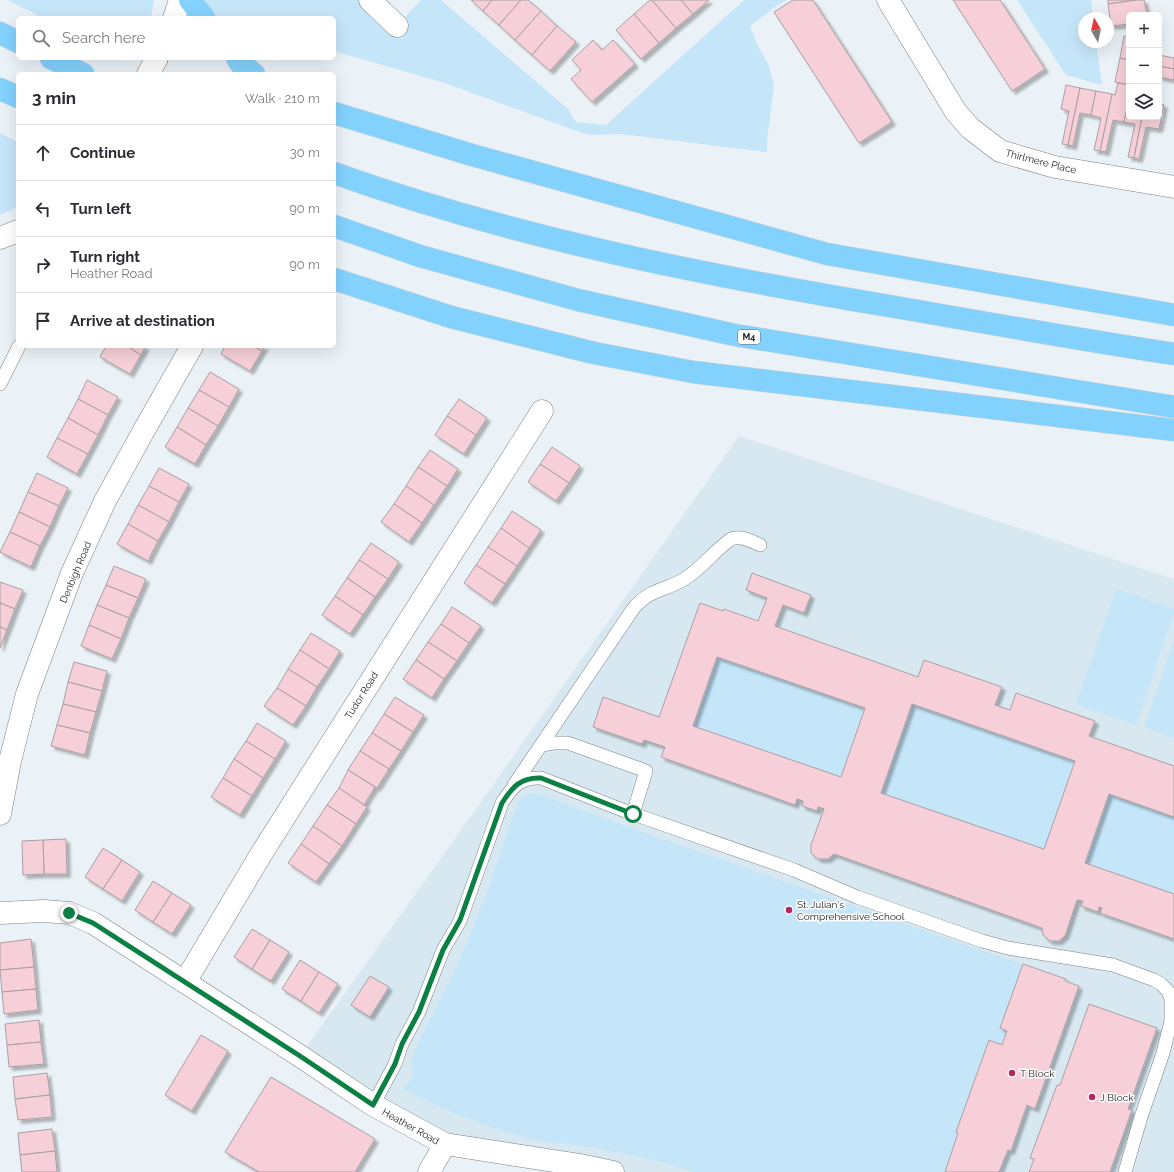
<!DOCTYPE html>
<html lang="en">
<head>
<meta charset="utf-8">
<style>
  :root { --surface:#fff; --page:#f7f7f7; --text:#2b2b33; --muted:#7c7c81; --line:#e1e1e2 }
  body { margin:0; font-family:Raleway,sans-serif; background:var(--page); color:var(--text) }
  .controls { position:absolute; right:12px; top:12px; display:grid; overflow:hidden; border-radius:6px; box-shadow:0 4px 16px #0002 }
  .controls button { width:36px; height:36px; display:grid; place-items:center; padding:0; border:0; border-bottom:1px solid var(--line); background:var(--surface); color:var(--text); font:20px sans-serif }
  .compass { position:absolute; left:1078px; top:12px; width:36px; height:36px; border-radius:50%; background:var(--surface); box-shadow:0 4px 16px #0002; rotate:351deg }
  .stop { position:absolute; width:12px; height:12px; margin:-9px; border:3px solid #0b8043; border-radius:50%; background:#fff }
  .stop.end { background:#0b8043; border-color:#fff; box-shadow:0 1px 4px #0008 }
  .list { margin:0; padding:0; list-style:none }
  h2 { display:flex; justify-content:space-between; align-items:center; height:52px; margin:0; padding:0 16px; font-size:17px }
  h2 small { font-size:13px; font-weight:400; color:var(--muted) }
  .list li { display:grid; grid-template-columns:26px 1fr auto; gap:12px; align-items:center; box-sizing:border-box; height:56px; padding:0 16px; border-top:1px solid var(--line) }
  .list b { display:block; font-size:15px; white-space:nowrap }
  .list p { margin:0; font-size:13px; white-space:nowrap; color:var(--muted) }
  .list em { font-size:13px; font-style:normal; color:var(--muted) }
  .icon { flex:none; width:22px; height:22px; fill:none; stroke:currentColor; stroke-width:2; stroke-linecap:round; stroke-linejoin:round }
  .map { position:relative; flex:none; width:1174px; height:1172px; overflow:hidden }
  .search { position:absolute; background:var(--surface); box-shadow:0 4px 16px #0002; left:16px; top:16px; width:320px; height:44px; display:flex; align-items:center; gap:10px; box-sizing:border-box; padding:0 14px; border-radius:6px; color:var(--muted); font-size:15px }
  .panel { position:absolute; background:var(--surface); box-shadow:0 4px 16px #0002; left:16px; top:72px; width:320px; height:276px; border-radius:6px }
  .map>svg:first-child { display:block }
</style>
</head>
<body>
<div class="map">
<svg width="1174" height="1172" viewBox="0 0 1174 1172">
  <defs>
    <filter id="shadow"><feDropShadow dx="3.5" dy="3.5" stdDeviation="1" flood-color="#0004"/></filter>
  </defs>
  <rect width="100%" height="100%" fill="#eaf2f7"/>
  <path fill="#d8e8f1" d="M739,436L1174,579V1172H613L445,1144L300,1056L493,785Z"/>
  <g fill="#c5e5f8">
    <path d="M8,0H154L151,18H43Z"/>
    <path d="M190,0H370L397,25L421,0H441L568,109L576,122L606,125L744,0H786L775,7L750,26L756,42L769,66L774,85L767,141V152L621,134L590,135L571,129L445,83L334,51V18H204Z"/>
    <path d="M1017,0H1091L1093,18H1084V42H1096L1102,85L1066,75Z"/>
    <path d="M0,133L18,142V207L0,215Z"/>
    <path d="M1116,589L1174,609V613L1136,725L1076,704Z"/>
    <path d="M1174,640V738L1144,727Z"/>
    <path d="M717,657L865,708L841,777L693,726Z"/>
    <path d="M912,704L1075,761L1044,849L881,793Z"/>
    <path d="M528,794H538L634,829L992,954L1023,964L1000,1028L1007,1031L1002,1045L988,1041L956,1132L958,1133L945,1172H696C663,1162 629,1154 596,1148C572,1144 547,1143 524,1137C482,1126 441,1109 403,1089L413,1076L411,1058L460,959L486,895L516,806L520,799Z"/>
    <path d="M1109,794L1174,817V894L1085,863Z"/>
  </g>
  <g fill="#f6cfd8" stroke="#a9a0a2" fill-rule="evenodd" filter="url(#shadow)">
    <path d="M471,0H492L483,11Z"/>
    <path d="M492,0H521L499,25L483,11Z"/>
    <path d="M521,0H528L541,11L515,40L499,25Z"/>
    <path d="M650,0H652L676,28L659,43L634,14Z"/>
    <path d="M652,0H681L693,14L676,28Z"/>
    <path d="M681,0H709L693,14Z"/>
    <path d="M793,0H813L892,122L859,143L774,12Z"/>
    <path d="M953,0H1000L1045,69L1012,91Z"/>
    <path d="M1108,0H1137L1108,4Z"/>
    <path d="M1137,0H1144L1147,15H1129V24L1111,26L1108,4Z"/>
    <path d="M541,11L557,26L532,55L515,40Z"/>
    <path d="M634,14L659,43L641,59L616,30Z"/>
    <path d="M557,26L576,42L550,71L532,55Z"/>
    <path d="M1124,36L1129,37V60L1120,58Z"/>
    <path d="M593,40L602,50L613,40L635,64L592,102L571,79L581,70L572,60Z"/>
    <path d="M1159,55L1174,58V69L1159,66Z"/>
    <path d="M1120,58L1129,60V85L1115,82Z"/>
    <path d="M1159,66L1174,69V80L1159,77Z"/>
    <path d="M1118,83L1129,85L1127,97H1129V99L1124,122L1113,120L1106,152L1100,151L1112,94L1115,95Z"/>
    <path d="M1066,85L1080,88L1068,145L1062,144L1069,111L1061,109Z"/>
    <path d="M1080,88L1096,91L1091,115L1080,113L1073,146L1068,145Z"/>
    <path d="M1096,91L1112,94L1100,151L1094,150L1101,118L1091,115Z"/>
    <path d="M1129,99V117H1142L1134,158L1128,157L1135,124L1124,122Z"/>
    <path d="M1159,103L1164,105L1159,129L1146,127L1139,159L1134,158L1142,117H1159Z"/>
    <path d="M106,346H127L141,355L130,374L100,357Z"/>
    <path d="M127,346H146L141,355Z"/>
    <path d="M225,346H253L262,351L250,371L221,354Z"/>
    <path d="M253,346H265L262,351Z"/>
    <path d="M210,372L239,389L229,407L199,390Z"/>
    <path d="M87,380L118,397L108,415L78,399Z"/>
    <path d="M199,390L229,407L218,426L188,408Z"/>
    <path d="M78,399L108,415L98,435L68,418Z"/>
    <path d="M459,399L487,418L476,435L447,416Z"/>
    <path d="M188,408L218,426L206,445L177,427Z"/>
    <path d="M447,416L476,435L464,454L435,435Z"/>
    <path d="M68,418L98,435L88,454L57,438Z"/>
    <path d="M177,427L206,445L195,464L165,447Z"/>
    <path d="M57,438L88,454L77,474L47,457Z"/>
    <path d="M552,447L580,466L569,483L540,464Z"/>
    <path d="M430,450L458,469L447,486L418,467Z"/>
    <path d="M540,464L569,483L556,501L528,482Z"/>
    <path d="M418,467L447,486L434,505L406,486Z"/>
    <path d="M159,468L189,484L179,502L149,486Z"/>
    <path d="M37,473L68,488L59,506L28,492Z"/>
    <path d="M149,486L179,502L169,522L138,505Z"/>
    <path d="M406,486L434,505L422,523L394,504Z"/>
    <path d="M28,492L59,506L50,527L19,512Z"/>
    <path d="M394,504L422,523L409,542L381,522Z"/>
    <path d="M138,505L169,522L158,541L128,524Z"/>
    <path d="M512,511L541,530L529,548L501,528Z"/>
    <path d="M19,512L50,527L40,546L10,532Z"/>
    <path d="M128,524L158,541L148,561L117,544Z"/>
    <path d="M501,528L529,548L517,566L488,547Z"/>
    <path d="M10,532L40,546L31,567L0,552Z"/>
    <path d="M371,543L399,562L388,579L359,560Z"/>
    <path d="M488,547L517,566L505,584L476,565Z"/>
    <path d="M359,560L388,579L375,597L347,578Z"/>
    <path d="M476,565L505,584L492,603L464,583Z"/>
    <path d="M114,566L146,579L138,598L106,585Z"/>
    <path d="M752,573L811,595L804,613L783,605L775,626L918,677L924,660L1002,687L995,705L1010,710L1016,693L1095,721L1089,736L1174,766V817L1109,794L1085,863L1174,894V939L1100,913L1102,908L1099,907L1098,912L1081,906L1083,901L1077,900L1065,936L1059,941H1050L1043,935L1042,928L834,854L828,859H818L811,853V845L824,809L818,807L817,811L802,806L803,801L797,799L795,805L661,757L665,747L644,740L642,744L593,727L603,697L659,717L700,603L723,611L724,609L758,621L767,598L746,590ZM717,657L865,708L841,777L693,726ZM912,704L1075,761L1044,849L881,793Z"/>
    <path d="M347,578L375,597L363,615L335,596Z"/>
    <path d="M0,582L23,590L15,609L0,603Z"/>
    <path d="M106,585L138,598L129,618L97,605Z"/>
    <path d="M335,596L363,615L350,634L322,615Z"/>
    <path d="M0,603L15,609L7,630L0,627Z"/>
    <path d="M97,605L129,618L121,639L89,625Z"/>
    <path d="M452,607L481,626L469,643L441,624Z"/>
    <path d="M441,624L469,643L457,661L428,642Z"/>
    <path d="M89,625L121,639L112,659L81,646Z"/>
    <path d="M0,627L7,630L0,648Z"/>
    <path d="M311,633L340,651L329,669L300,650Z"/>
    <path d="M428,642L457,661L444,679L416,660Z"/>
    <path d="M300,650L329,669L317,687L288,669Z"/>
    <path d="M416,660L444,679L432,698L403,679Z"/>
    <path d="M74,662L107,671L102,691L68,682Z"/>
    <path d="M288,669L317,687L306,706L277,688Z"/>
    <path d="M68,682L102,691L96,712L63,704Z"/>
    <path d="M277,688L306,706L293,725L264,706Z"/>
    <path d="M395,697L424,715L413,732L384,714Z"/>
    <path d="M63,704L96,712L90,733L57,725Z"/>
    <path d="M384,714L413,732L401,751L372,733Z"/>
    <path d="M257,723L286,741L275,759L246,741Z"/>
    <path d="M57,725L90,733L85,755L51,746Z"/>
    <path d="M372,733L401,751L389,769L360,751Z"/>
    <path d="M246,741L275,759L263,778L234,759Z"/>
    <path d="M360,751L389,769L377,788L348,770Z"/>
    <path d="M234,759L263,778L252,796L223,778Z"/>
    <path d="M348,770L375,787L364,805L339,788Z"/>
    <path d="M223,778L252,796L240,815L211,797Z"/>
    <path d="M339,788L367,807L356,824L327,805Z"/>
    <path d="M327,805L356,824L342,846L313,826Z"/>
    <path d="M313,826L342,846L329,864L301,844Z"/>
    <path d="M66,839L67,874H44L43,840Z"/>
    <path d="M43,840L44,874L23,875L22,841Z"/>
    <path d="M301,844L329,864L316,882L288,863Z"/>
    <path d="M103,848L122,860L103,889L85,877Z"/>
    <path d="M122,860L140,872L122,901L103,889Z"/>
    <path d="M153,881L172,893L153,922L135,910Z"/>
    <path d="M172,893L191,905L172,934L153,922Z"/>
    <path d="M252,929L270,940L252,969L234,957Z"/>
    <path d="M31,939L34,967L0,970V943Z"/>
    <path d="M270,940L289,952L271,981L252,969Z"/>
    <path d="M300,960L319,972L301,1001L282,989Z"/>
    <path d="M1023,964L1066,979L1065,981L1079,986L1035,1109L1027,1105L1011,1151L1008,1150L999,1172H945L958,1133L956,1132L989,1040L1002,1045L1007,1031L1000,1028Z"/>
    <path d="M34,967L36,989L2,992L0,970Z"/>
    <path d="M319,972L338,984L319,1013L301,1001Z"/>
    <path d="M370,976L389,987L370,1017L351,1005Z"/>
    <path d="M36,989L38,1010L4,1014L2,992Z"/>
    <path d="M1089,1004L1157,1028L1128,1109L1132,1110L1110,1172H1029L1034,1159L1030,1158L1057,1085H1060Z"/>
    <path d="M39,1020L41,1042L7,1045L5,1024Z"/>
    <path d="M201,1035L228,1051L192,1111L165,1095Z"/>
    <path d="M41,1042L44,1064L9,1067L7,1045Z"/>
    <path d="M47,1073L50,1095L15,1099L13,1077Z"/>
    <path d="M271,1077L375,1139L355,1172H259L225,1152Z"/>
    <path d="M50,1095L52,1117L18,1120L15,1099Z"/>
    <path d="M52,1129L55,1151L20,1155L18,1133Z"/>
    <path d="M55,1151L57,1172H22L20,1155Z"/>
  </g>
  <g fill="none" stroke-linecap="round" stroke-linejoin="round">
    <defs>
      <g id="service">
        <path d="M0,384L19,346"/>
        <path d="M541,745L554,743H568L646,771L633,814"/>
        <path d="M514,785L633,609C650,588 666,591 686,578C703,567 715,550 731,539C740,535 751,541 760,545"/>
        <path d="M373,1105L395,1064L402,1044L419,1012L443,950L460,921L502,803C512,787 520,777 541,778L625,811L794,870L857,897L982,941L1008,948L1113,965L1154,980L1161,984L1168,991L1171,999V1021L1163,1053L1141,1117L1125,1172"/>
      </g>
      <g id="minor">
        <path d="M370,0L397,26"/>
        <path d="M888,0L956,112L970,128L1000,151L1055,167L1174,187"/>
        <path d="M0,814L10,761L27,694L72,573L105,501L143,432L192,346"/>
        <path d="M0,913L44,911L69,913L93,923L300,1056L373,1105L445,1144L580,1165L613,1172"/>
        <path d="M185,982L263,851L542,411"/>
        <path d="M429,1172L445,1144"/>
      </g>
      <g id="secondary">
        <path d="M174,18L180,0"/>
        <path d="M148,74L157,58"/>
        <path d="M0,238L18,231"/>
      </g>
      <g id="motorway">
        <path d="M190,0L204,18"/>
        <path d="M0,33L18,42"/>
        <path d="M51,58L83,74"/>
        <path d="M237,58L241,64L254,74"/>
        <path d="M0,89L18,97"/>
        <path d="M334,113L472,155L827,254L1174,315"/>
        <path d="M334,173C518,239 709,276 901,308C992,324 1083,340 1174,354"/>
        <path d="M334,226L420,256L578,300L735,335L1174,407"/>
        <path d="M334,279L451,317L594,353L693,372L1174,430"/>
      </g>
    </defs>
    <use href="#service" stroke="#7a8186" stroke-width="14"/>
    <use href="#minor" stroke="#7a8186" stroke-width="23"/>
    <use href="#secondary" stroke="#7a8186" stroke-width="23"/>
    <use href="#motorway" stroke="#cfcfd0" stroke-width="23"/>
    <use href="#service" stroke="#fff" stroke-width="13"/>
    <use href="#minor" stroke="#fff" stroke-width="22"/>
    <use href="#secondary" stroke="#fff" stroke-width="22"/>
    <use href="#motorway" stroke="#83d2fe" stroke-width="22"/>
  </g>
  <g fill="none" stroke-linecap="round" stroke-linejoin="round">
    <path stroke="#0b8043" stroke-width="5" d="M69,913L93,923L300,1056L373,1105L395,1064L402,1044L419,1012L443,950L460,920L502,803C512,787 521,777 541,778L633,814"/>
  </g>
  <g fill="#b3275f" stroke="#fff" stroke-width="1.5">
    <circle cx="789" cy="910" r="4"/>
    <circle cx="1012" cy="1073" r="4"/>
    <circle cx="1092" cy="1097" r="4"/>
  </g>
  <g text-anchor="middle" stroke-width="3" stroke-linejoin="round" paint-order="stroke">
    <rect fill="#fff" stroke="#656768" stroke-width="1" x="738" y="330" width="22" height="14" rx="3"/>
    <g font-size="9" font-weight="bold" fill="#232628">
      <text x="749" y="340">M4</text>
    </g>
    <g font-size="10" fill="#232628" stroke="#fff">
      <text transform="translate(1041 161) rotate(14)" y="4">Thirlmere Place</text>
      <text transform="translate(75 572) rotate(-67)" y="4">Denbigh Road</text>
      <text transform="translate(361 695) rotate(-58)" y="4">Tudor Road</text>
      <text transform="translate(411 1126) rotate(29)" y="4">Heather Road</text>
    </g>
    <g font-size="10" fill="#232628" stroke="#fff" text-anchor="start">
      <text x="797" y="908">St. Julian's<tspan x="797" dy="12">Comprehensive School</tspan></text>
      <text x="1020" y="1077">T Block</text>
      <text x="1100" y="1101">J Block</text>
    </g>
  </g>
</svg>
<div class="controls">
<button>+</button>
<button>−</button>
<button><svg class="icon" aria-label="layers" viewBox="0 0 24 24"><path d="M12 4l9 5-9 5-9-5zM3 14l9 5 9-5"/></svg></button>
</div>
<svg class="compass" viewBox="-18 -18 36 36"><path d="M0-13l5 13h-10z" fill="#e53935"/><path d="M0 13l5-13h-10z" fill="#7c7c81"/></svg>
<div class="stop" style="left:633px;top:814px"></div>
<div class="stop end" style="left:69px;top:913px"></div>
<div class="search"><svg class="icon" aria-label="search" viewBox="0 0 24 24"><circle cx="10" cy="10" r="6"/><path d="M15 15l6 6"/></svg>Search here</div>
<section class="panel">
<h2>3 min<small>Walk · 210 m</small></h2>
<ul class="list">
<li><svg class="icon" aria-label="ahead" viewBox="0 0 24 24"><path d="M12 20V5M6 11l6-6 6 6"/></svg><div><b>Continue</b></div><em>30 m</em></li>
<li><svg class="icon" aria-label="left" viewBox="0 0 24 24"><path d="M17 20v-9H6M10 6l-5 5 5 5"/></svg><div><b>Turn left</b></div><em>90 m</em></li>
<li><svg class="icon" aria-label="right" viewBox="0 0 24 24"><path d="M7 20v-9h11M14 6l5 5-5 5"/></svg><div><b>Turn right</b><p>Heather Road</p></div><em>90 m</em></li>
<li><svg class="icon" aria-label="arrive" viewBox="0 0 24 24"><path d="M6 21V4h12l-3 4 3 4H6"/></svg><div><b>Arrive at destination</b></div></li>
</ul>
</section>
</div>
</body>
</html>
